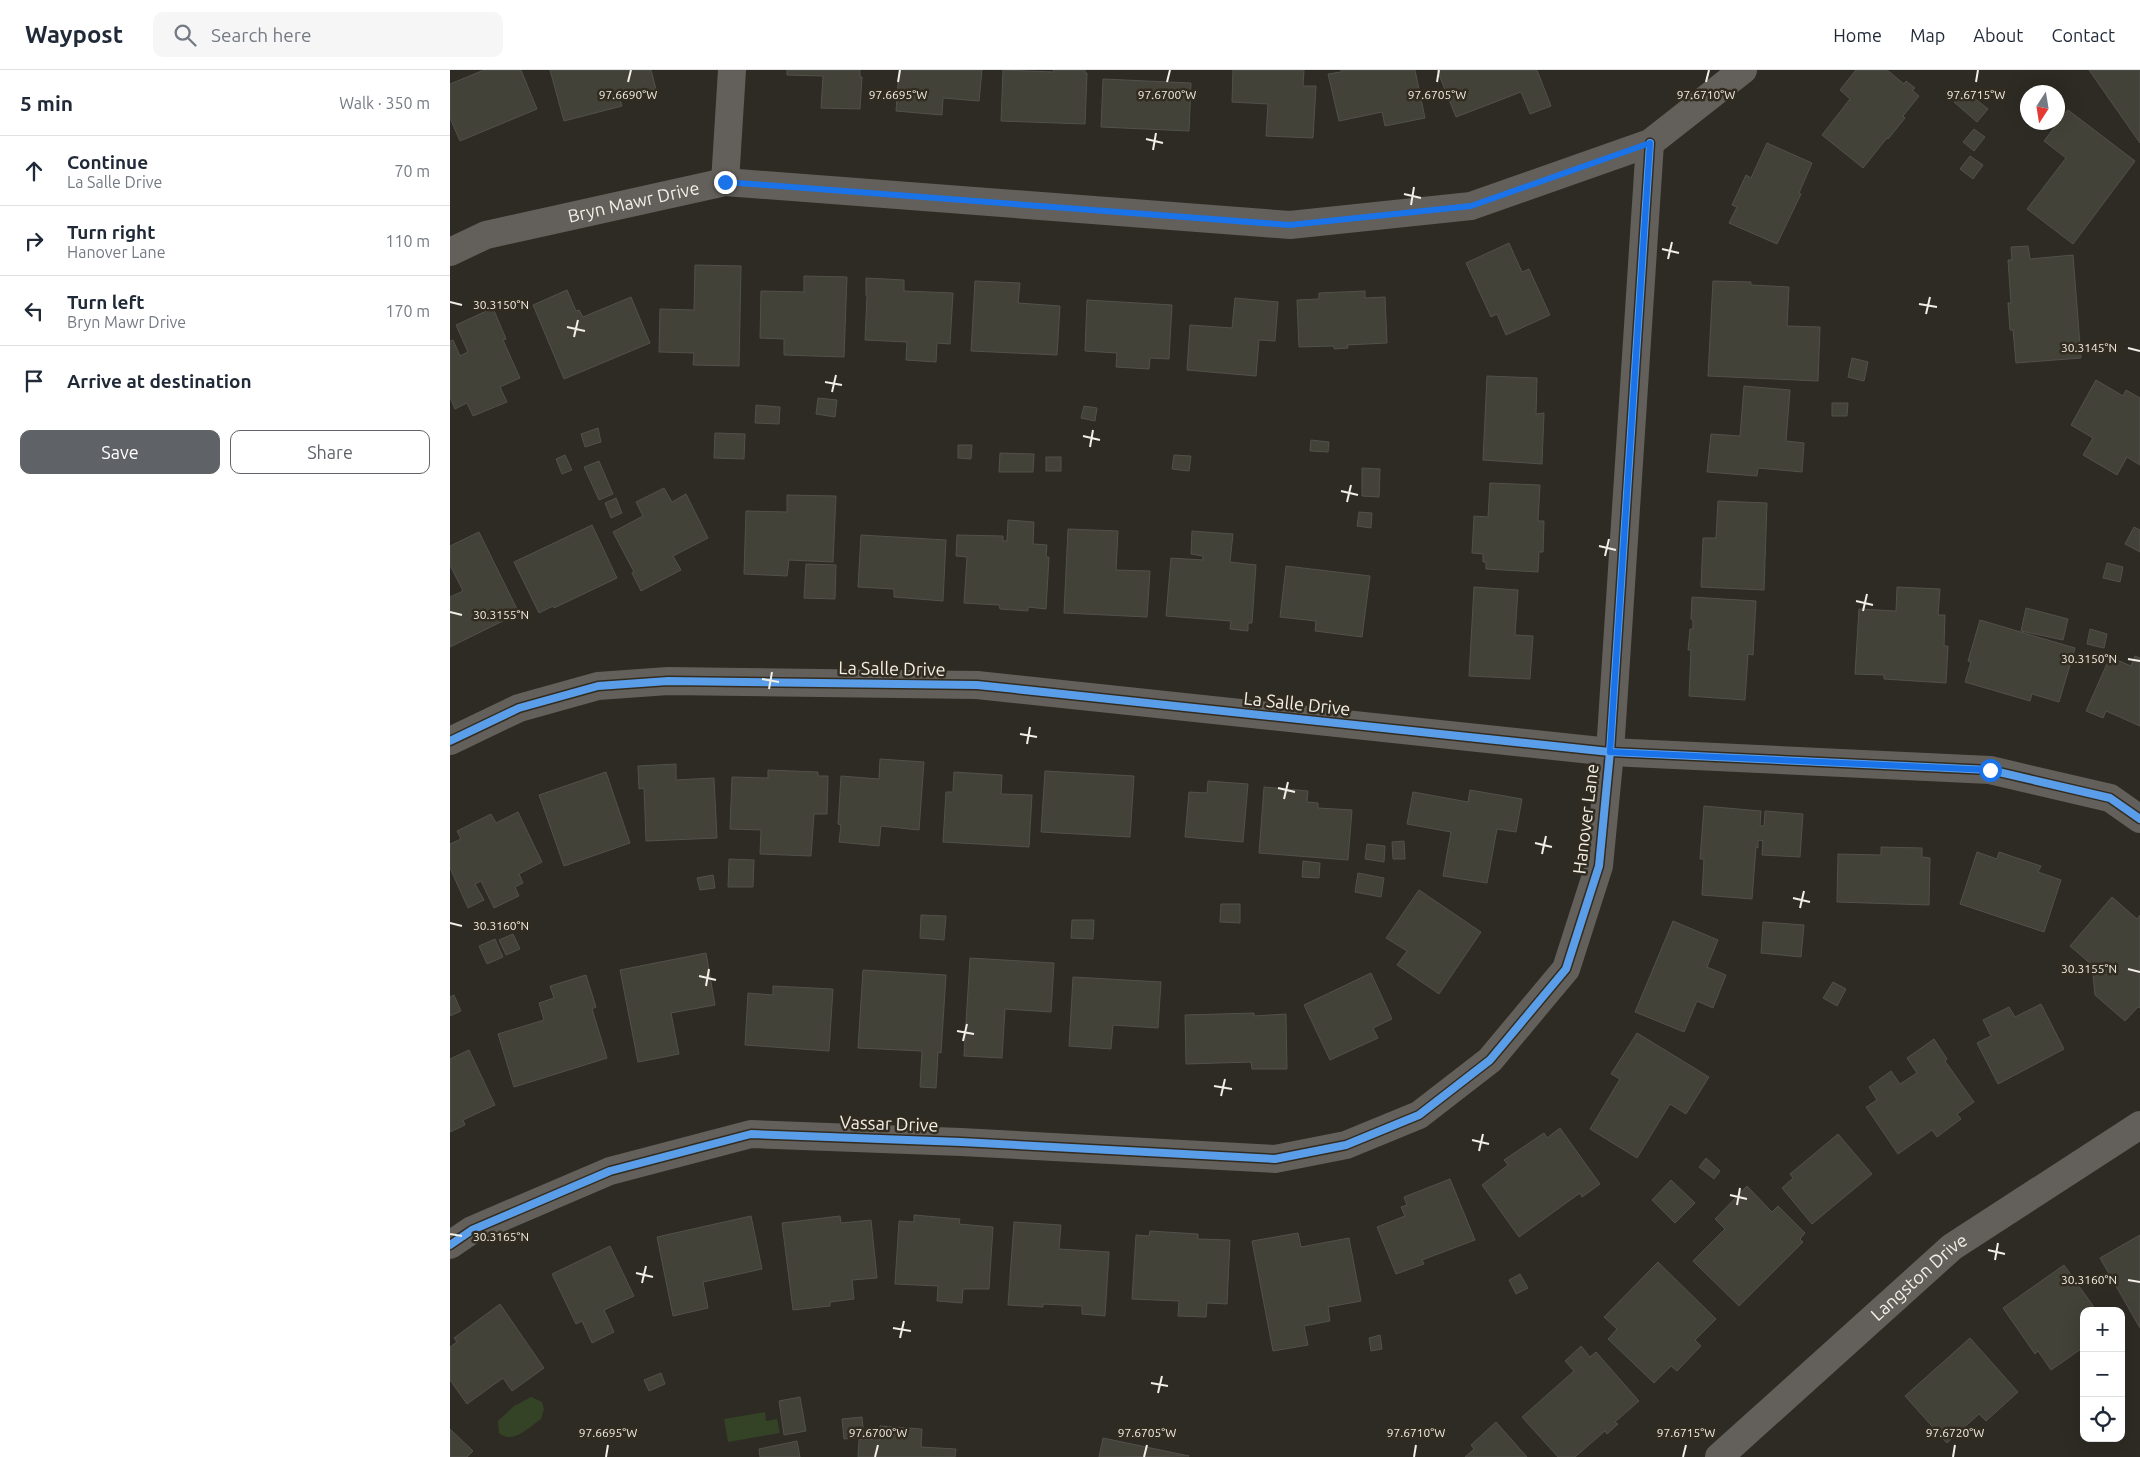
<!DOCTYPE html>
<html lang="en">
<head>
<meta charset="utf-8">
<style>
  :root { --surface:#fff; --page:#f6f6f7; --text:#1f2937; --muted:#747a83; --line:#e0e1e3; --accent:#5f6368 }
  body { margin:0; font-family:Ubuntu,sans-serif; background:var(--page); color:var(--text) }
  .controls { position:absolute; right:15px; bottom:15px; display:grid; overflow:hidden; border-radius:10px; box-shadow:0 5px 20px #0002 }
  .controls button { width:45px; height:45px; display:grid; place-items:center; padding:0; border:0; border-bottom:1px solid var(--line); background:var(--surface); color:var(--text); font:25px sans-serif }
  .compass { position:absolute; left:1570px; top:15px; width:45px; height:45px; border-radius:50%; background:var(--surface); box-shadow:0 5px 20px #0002; rotate:192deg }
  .stop { position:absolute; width:15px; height:15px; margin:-11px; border:4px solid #1a73e8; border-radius:50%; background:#fff }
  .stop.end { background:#1a73e8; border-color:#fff; box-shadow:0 1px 5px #0008 }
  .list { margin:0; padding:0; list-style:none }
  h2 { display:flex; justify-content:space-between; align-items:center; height:65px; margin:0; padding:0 20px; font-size:21px }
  h2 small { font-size:16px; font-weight:400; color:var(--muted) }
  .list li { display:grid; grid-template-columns:32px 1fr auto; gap:15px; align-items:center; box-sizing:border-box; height:70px; padding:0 20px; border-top:1px solid var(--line) }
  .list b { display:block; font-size:19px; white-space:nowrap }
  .list p { margin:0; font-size:16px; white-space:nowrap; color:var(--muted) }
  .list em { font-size:16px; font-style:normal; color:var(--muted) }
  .actions { display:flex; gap:10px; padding:15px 20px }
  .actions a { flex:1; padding:11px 0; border:1px solid var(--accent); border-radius:10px; text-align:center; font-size:18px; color:var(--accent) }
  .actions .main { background:var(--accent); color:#fff }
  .icon { flex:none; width:28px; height:28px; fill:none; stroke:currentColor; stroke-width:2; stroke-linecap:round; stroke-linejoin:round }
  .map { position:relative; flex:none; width:1690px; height:1387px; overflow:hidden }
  header { display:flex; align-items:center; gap:30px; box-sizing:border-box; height:70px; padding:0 25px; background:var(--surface); border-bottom:1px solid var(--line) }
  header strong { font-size:24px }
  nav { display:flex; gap:28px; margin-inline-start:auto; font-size:18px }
  .search { width:350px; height:45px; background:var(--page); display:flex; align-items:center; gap:12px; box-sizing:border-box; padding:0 18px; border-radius:10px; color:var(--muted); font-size:19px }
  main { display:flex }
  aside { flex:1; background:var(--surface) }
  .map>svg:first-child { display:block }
</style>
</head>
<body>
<header>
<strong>Waypost</strong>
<div class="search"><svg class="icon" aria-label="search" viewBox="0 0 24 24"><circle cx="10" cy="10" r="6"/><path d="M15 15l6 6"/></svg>Search here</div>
<nav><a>Home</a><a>Map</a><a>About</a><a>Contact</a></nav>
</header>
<main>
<aside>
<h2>5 min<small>Walk · 350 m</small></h2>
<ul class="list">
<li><svg class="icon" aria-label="ahead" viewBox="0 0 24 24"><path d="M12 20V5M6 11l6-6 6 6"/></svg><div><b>Continue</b><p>La Salle Drive</p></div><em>70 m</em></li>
<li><svg class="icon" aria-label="right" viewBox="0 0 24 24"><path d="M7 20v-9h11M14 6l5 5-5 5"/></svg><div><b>Turn right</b><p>Hanover Lane</p></div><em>110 m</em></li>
<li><svg class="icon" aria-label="left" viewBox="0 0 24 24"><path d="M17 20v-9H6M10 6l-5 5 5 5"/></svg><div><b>Turn left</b><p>Bryn Mawr Drive</p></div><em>170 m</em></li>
<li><svg class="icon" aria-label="arrive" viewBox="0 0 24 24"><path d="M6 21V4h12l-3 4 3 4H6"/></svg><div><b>Arrive at destination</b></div></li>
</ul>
<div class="actions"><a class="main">Save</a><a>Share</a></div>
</aside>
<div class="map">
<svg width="1690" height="1387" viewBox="0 0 1690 1387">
  <rect width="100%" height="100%" fill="#2e2b24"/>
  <g fill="#344326">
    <path d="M81,1327L92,1332L94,1339L91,1349C79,1357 63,1375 49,1363L48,1351L64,1336Z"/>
    <path d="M315,1342L316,1351L327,1349L330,1363L278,1372L274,1349Z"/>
  </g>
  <g fill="#434238" stroke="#52504b">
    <path d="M34,0H71L87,39L10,71L0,48V14Z"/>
    <path d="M100,0H201L206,19L170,30L172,36L114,51Z"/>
    <path d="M337,0H410V7H412L410,39L371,38L373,6L337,5Z"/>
    <path d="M449,0H532L529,31L493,28L492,45L446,41Z"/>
    <path d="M553,0L603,2L604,0H635V3H637L635,54L551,51Z"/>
    <path d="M783,0H854L853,16H866L863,68L816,66L818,34L782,32Z"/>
    <path d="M891,0H965L975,48L935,56L932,42L889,51L878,4L891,2Z"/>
    <path d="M987,0H1087L1101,36L1080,44L1071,22L1006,47Z"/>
    <path d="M1406,0H1437L1454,14L1456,11L1465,18L1462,20L1469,26L1453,46L1455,48L1438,69L1437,68L1413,98L1372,65L1400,29L1390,20Z"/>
    <path d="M1639,0H1690V73Z"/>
    <path d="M653,9L741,13L739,61L651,57Z"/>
    <path d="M1514,20L1538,39L1527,52L1504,32Z"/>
    <path d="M1618,40L1685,91L1623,174L1577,139L1616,88L1594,71Z"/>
    <path d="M1524,59L1535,67L1524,81L1513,72Z"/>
    <path d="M1317,73L1362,93L1349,123L1351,124L1327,174L1279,153L1287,137L1282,135L1296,105L1301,108Z"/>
    <path d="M1520,86L1533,95L1523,109L1510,99Z"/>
    <path d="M1059,173L1072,202L1079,199L1100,245L1056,265L1047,244L1041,247L1016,193Z"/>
    <path d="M1578,176L1580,189L1623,185L1631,288L1566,293L1563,260H1560L1558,233H1561L1558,190H1562L1561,177Z"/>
    <path d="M245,195L291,196L289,296L243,295L244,283L209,282L210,239L244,240Z"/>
    <path d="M354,206L397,207L394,287L334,285V269L310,268L311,221L354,222Z"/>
    <path d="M416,208L454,210V221L503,223L500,274L487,273L486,292L456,290L457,272L415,270L417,226L416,225Z"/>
    <path d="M525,211L570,213L568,233L610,236L607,285L521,281Z"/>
    <path d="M1263,211L1301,212V215L1339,217L1337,256L1370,257L1368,311L1258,306Z"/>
    <path d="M117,220L126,241L129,240L133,247L181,227L200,273L114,309L83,235Z"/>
    <path d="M915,221V228L935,227L937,273L897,275L898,278L884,279V276L849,277L847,230L869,229V223Z"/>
    <path d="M785,228L828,232L825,271L809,270L806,306L737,300L740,255L782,258Z"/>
    <path d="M637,230L722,235L719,289L700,288L699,299L666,297L667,283L635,281Z"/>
    <path d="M43,238L56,269L53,270L70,308L50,317L57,332L23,346L17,333L5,339L0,327V271L3,270L10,286L18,282L6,255Z"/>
    <path d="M1402,288L1418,292L1414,311L1398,307Z"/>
    <path d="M1037,306L1087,308L1086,344L1094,343L1092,394L1033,390Z"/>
    <path d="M1646,310L1673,326L1676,320L1690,328V395L1677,387L1667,405L1633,385L1643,368L1621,355Z"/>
    <path d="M1294,316L1340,320L1336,371L1354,373L1352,402L1308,398L1307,406L1257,402L1261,364L1290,366Z"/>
    <path d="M368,328L387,330L385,347L366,344Z"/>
    <path d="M1382,333H1398L1397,346H1382Z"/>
    <path d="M306,335L330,337L329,354L305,353Z"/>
    <path d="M634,336L647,338L645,351L631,348Z"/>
    <path d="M148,358L151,372L135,377L131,364Z"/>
    <path d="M265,363L295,364L294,389L264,388Z"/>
    <path d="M861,370L879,372L878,382L860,381Z"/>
    <path d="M508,375H522L521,389L508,388Z"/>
    <path d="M550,383L584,384L583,402H549Z"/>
    <path d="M115,385L122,400L112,404L106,389Z"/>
    <path d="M724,385L741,386L739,401L722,399Z"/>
    <rect x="596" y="387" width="15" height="14"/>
    <path d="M149,391L163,424L149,430L134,397Z"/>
    <path d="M912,398L930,399L929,427L912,426Z"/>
    <path d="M1040,413L1090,415L1088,451H1094L1093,482H1089L1088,502L1036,499V492H1033V484L1022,483L1024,446L1038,447Z"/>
    <path d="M214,418L222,432L236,424L258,468L223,486L231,500L191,521L182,503L184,502L163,462L193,446L186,432Z"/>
    <path d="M337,425L386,426L383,492L339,490L337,506L294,504L296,441L337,442Z"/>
    <path d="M166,428L172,443L161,448L155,433Z"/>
    <path d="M1268,431L1317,433L1314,520L1251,517L1253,468H1266Z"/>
    <path d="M909,442L922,443L921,458L907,456Z"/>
    <path d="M558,450L584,452L583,474L597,475L596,487H599L596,539L578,537V541L550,539L549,535L514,533L517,487L506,486L507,465L553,466V471H557Z"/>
    <path d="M142,455L167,508L104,538L103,536L89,543L64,492Z"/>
    <path d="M1684,457L1690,460V482L1675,474Z"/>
    <path d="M618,459L668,461L666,500L700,501L697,547L614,543Z"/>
    <path d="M742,461L783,464L780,492L806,495L802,553H798V561L780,559L781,551L716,546L721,488L753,490V486L741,484Z"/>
    <path d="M29,462L69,543L0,577V527L13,521L0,495V476Z"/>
    <path d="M411,465L496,470L493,531L444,527V519L408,517Z"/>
    <path d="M1657,493L1673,497L1670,512L1653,508Z"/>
    <path d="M356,494L386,495L385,529L354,528Z"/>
    <path d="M836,496L920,506L912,567L865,561L866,551L830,547Z"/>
    <path d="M1024,517L1068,520L1065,565L1083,566L1080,609L1019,606Z"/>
    <path d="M1447,517L1490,519L1488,545H1495L1494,576H1498L1496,613L1434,609V605L1405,604L1409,539L1446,541Z"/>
    <path d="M1242,527L1306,531L1303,585L1298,584L1295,630L1239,626L1241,580H1238L1240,559H1243V550L1241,549Z"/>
    <path d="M1576,538L1618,549L1613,570L1571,561Z"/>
    <path d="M1530,550L1625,578L1609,632L1582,624L1580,631L1515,612L1521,592L1518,591Z"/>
    <path d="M1640,559L1657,564L1654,578L1637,574Z"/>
    <path d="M1685,586L1690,588V656L1656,641L1653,648L1636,641L1660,587L1681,596Z"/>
    <path d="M430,689L474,692L469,760L431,756L429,776L389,772L391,755L388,754L391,706L429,709Z"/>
    <path d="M226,694V710L264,708L267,768L196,771L194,718L189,719L188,696Z"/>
    <path d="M318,700L368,702V706H378L377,744H364L361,786L310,784L311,760L280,759L282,707L318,708Z"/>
    <path d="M595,701L684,706L680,767L591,762Z"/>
    <path d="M156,702L180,773L114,796L89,725Z"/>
    <path d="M504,702L552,705L551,724L582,725L579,777L493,772L496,722H503Z"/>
    <path d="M758,711L798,714L793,772L735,767L739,722L757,723Z"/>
    <path d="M814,717L858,721L857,732L868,733V738L902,740L898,790L809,783Z"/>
    <path d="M1020,720L1072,729L1066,762L1047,759L1037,813L993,806L1001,762L957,754L963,722L1018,732Z"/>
    <path d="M1254,736L1311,741L1310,756H1314L1315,741L1353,744L1350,787L1312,785L1313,771L1308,770V778L1306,777L1302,829L1252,825L1254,789H1250Z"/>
    <path d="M68,742L92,792L69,804L73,813L65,817L69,826L44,838L31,811L25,814L34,830L18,838L0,798V774L11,769L7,761L41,744L46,753Z"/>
    <path d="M954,771L955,789H943L942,772Z"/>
    <path d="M917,774L935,776L934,792L915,789Z"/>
    <path d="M1431,777L1472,778V787L1480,788L1479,835L1387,832L1388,784L1431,785Z"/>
    <path d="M1527,782L1547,789L1549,782L1591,796L1588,802L1611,810L1594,862L1510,834Z"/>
    <path d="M279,789L304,790L303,817H278Z"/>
    <path d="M853,791L870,793L869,808L852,807Z"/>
    <path d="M908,803L934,808L931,827L905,822Z"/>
    <path d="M263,805L265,818L250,820L247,808Z"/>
    <path d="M969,820L1031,862L989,924L947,895L957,881L936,868Z"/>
    <path d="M1662,827L1687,849L1690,845V938L1688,937L1675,951L1645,925L1642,895L1620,876Z"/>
    <path d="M771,834H790V853L770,852Z"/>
    <path d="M471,845L496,846L494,870L470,868Z"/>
    <path d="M622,850H644L643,869L621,868Z"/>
    <path d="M1223,851L1268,870L1257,897L1276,905L1263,938L1247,931L1234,962L1185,942Z"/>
    <path d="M1313,852L1354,855L1351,887L1311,883Z"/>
    <path d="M63,864L70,879L56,885L49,870Z"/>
    <path d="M45,869L53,887L37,894L29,876Z"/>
    <path d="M256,883L265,935L221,943L229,984L188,992L170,900Z"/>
    <path d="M520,888L604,893L601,942L555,939L552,988L514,986Z"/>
    <path d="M413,900L496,905L491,983L488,982L486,1018L470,1017L472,981L408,978Z"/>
    <path d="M921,903L942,949L923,958L928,968L880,990L854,935Z"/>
    <path d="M136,905L146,937L142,939L157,988L64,1017L48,964L94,950L89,933L104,928L100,916Z"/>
    <path d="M623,907L711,912L708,958L663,955L661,979L619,976Z"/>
    <path d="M1383,912L1396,919L1387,936L1373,928Z"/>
    <path d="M323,916L383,919L379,981L295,975L298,923L323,925Z"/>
    <path d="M4,925L11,941L0,946V927Z"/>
    <path d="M1591,934L1614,979L1548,1014L1527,973L1541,966L1533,950L1559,937L1565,947Z"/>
    <path d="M804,943V946L836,944L837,999H802L801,992L736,994L735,945Z"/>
    <path d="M1187,963L1259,1007L1236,1044L1220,1034L1187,1088L1140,1059L1170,1009L1161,1004Z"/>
    <path d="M1484,969L1497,989L1495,991L1524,1032L1507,1044L1511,1049L1487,1067L1482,1060L1448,1084L1416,1037L1427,1030L1419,1017L1441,1001L1450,1014L1467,1003L1457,988Z"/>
    <path d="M19,980L45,1035L13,1050L15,1055L0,1062V989Z"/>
    <path d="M1110,1058L1150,1114L1132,1127L1130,1123L1069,1167L1032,1115L1058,1095L1054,1090L1094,1063L1097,1068Z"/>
    <path d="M1388,1064L1422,1104L1362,1154L1332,1118L1343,1108L1340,1104Z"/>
    <path d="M1256,1088L1270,1101L1264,1109L1249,1097Z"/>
    <path d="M1000,1109L1025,1170L972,1190L974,1194L946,1204L927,1157L955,1146L951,1137L957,1135L954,1127Z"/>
    <path d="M1221,1110L1245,1133L1225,1153L1202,1130Z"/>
    <path d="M1297,1116L1322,1142L1328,1136L1355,1163L1350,1169L1353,1172L1289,1236L1243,1191L1275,1159L1265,1149Z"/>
    <path d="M464,1145L510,1149L509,1154L543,1157L539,1219H513L512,1233L487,1231L488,1216L445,1214L449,1151L464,1152Z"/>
    <path d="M301,1146L312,1199L253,1212L258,1238L223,1246L207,1167Z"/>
    <path d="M390,1146L391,1153L421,1150L427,1208L402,1210L404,1229L380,1232V1236L343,1240L332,1153Z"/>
    <path d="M564,1152L611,1155L609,1179L659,1182L655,1246L632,1244V1236L593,1234V1237L558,1235Z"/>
    <path d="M700,1161L748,1164V1169L780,1170L777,1234L757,1233L756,1247L728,1246L729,1231L682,1229L686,1165L699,1166Z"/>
    <path d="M848,1163L851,1177L899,1168L911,1231L878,1237L880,1251L854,1256L858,1275L823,1281L802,1171Z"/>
    <path d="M1690,1165V1258L1650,1188Z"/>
    <path d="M160,1176L184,1226L154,1240L164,1262L142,1273L132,1251L126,1254L102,1204Z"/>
    <path d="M1208,1192L1266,1249L1245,1270L1251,1276L1227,1301L1221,1296L1204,1313L1158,1269L1167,1259L1154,1247Z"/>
    <path d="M1614,1195L1646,1240L1634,1241V1248L1632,1250L1634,1253V1277L1601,1300L1588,1281L1585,1284L1553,1238Z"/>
    <path d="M1070,1204L1078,1218L1066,1224L1059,1210Z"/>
    <path d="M50,1234L94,1298L62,1321L53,1308L17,1334L0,1310V1277L7,1272L4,1268Z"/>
    <path d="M930,1265L932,1279L921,1281L919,1268Z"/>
    <path d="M1520,1268L1568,1322L1536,1351L1529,1344L1497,1373L1455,1326Z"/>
    <path d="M1131,1276L1140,1287L1146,1282L1189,1331L1165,1352L1168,1354L1157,1364L1155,1361L1125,1387H1108L1072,1347L1124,1301L1115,1291Z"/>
    <path d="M211,1303L215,1314L199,1321L194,1310Z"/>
    <path d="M350,1327L356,1361L334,1365L329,1331Z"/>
    <path d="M412,1347L414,1367L394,1369L392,1349Z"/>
    <path d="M1046,1352L1077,1387H1015L1024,1379L1021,1375Z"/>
    <path d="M430,1356L472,1359L471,1377L506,1379L505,1387H408L409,1369L430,1370Z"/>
    <path d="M0,1359L23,1381L17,1387H0Z"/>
    <path d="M653,1368L739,1386L649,1387Z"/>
    <path d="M347,1371L350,1387H310L309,1379Z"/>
  </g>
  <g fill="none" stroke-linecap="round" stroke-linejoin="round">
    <g stroke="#635f5a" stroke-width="28">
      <path d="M275,112L282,0"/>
      <path id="s1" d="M0,182L36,165L275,112L840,155L1021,136L1200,73L1293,0"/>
      <path d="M0,671L69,638L148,616L218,611L527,615L1160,682L1540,700L1660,728L1690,749"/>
      <path d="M0,1175L22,1160L160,1101L301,1064L511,1072L825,1089L896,1075L969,1045L1040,990L1116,899L1149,796L1160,682L1200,73"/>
      <path id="s2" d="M1269,1387L1502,1177L1690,1055"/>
    </g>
    <defs>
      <g id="cycleway">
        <path d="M0,671L69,638L148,616L218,611L527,615L1160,682L1540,700L1660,728L1690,749"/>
        <path d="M0,1175L22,1160L160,1101L301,1064L511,1072L825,1089L896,1075L969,1045L1040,990L1116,899L1149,796L1160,682L1200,73"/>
      </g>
    </defs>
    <use href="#cycleway" stroke="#322c20" stroke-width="11"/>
    <use href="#cycleway" stroke="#5a9eea" stroke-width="8"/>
  </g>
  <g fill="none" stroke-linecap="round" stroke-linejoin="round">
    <path stroke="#1a73e8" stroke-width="6" d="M275,112L840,155L1021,136L1200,73L1160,682L1540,700"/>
  </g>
  <path fill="none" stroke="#f2efe7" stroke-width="2" d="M178,12L181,0M448,12L450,0M717,12L720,0M987,12L989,0M1256,12L1259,0M1526,12L1528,0M696,69L713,73M703,80L706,63M954,124L971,128M961,135L964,117M1212,179L1229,183M1218,189L1222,172M0,232L12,235M1469,234L1487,237M1476,244L1480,227M117,257L135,261M124,267L128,250M1678,278L1690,281M375,312L392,315M382,322L386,305M633,366L650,370M640,377L643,360M891,421L908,425M897,432L901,415M1149,476L1166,480M1155,486L1159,469M1406,531L1423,535M1413,541L1417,524M0,542L12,545M1678,589L1690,591M312,609L329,612M319,619L322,602M570,664L587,667M577,674L580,657M828,718L845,722M834,729L838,712M1085,773L1102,777M1092,784L1096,766M1343,828L1360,832M1350,838L1354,821M0,853L12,856M1678,899L1690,902M249,906L266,910M256,916L259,899M507,961L524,964M513,971L517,954M764,1016L782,1019M771,1026L775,1009M1022,1070L1039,1074M1029,1081L1033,1064M1280,1125L1297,1129M1287,1135L1290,1118M0,1164L12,1166M1538,1180L1555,1184M1545,1190L1548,1173M186,1203L203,1207M1678,1210L1690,1212M192,1213L196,1196M443,1258L461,1261M450,1268L454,1251M701,1313L718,1316M708,1323L712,1306M156,1387L158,1375M425,1387L428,1375M694,1387L697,1375M964,1387L966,1375M1233,1387L1236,1375M1503,1387L1505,1375"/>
  <g text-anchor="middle" stroke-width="5" stroke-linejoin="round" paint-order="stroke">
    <g font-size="18" fill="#f2efe7" stroke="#322c20">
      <text dy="6" stroke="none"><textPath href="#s1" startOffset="191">Bryn Mawr Drive</textPath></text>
      <text transform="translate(442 599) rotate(1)" y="6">La Salle Drive</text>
      <text transform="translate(847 634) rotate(6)" y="6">La Salle Drive</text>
      <text transform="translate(1136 749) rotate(-83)" y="6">Hanover Lane</text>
      <text transform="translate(439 1054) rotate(2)" y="6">Vassar Drive</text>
      <text dy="6" stroke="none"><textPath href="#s2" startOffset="269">Langston Drive</textPath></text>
    </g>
  </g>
  <g font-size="12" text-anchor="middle" fill="#f2efe7" stroke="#322c20" stroke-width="5" stroke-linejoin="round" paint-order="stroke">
    <text x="178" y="29">97.6690°W</text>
    <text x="448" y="29">97.6695°W</text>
    <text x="717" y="29">97.6700°W</text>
    <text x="987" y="29">97.6705°W</text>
    <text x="1256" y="29">97.6710°W</text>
    <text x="1526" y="29">97.6715°W</text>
    <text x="51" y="239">30.3150°N</text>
    <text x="1639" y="282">30.3145°N</text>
    <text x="51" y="549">30.3155°N</text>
    <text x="1639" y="593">30.3150°N</text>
    <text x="51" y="860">30.3160°N</text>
    <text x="1639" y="903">30.3155°N</text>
    <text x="51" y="1171">30.3165°N</text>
    <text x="1639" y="1214">30.3160°N</text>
    <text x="158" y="1367">97.6695°W</text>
    <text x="428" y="1367">97.6700°W</text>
    <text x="697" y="1367">97.6705°W</text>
    <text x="966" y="1367">97.6710°W</text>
    <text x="1236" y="1367">97.6715°W</text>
    <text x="1505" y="1367">97.6720°W</text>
  </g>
</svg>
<div class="controls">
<button>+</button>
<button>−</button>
<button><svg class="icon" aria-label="locate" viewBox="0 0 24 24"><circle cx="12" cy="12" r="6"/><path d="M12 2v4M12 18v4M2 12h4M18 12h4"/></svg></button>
</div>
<svg class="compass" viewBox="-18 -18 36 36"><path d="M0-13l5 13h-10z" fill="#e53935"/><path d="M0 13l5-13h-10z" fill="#747a83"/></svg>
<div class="stop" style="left:1540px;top:700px"></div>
<div class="stop end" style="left:275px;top:112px"></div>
</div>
</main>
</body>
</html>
